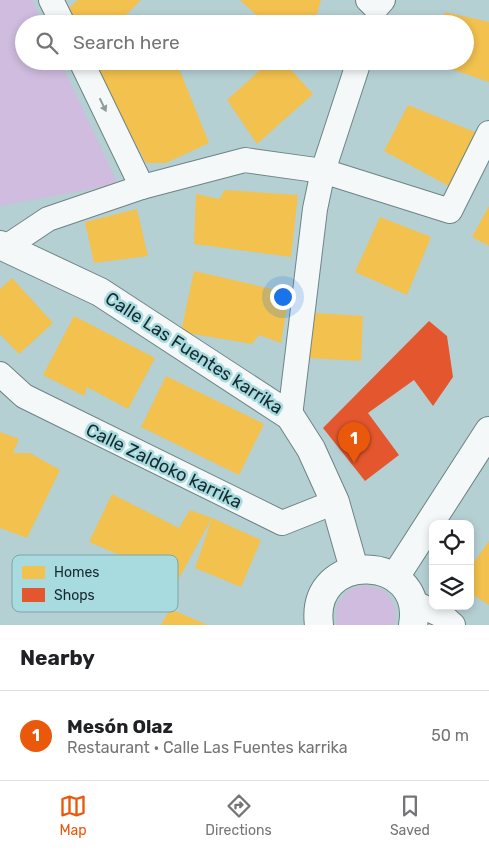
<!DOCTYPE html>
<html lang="en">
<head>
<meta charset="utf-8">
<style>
  :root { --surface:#fff; --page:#f2f2f2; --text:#202124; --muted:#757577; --line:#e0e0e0; --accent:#ea580c }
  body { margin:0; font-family:Rubik,sans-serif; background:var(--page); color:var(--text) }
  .controls { position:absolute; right:15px; bottom:15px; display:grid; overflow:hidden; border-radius:10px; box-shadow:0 2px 8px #0003 }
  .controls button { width:45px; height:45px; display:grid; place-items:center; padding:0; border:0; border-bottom:1px solid var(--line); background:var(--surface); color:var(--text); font:25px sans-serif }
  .you { position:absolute; left:282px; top:296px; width:18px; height:18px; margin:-12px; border:4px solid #fff; border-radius:50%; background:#1a73e8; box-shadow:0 0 0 8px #1a73e833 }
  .badge { display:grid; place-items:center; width:32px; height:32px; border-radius:50%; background:var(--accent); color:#fff; font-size:16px; font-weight:700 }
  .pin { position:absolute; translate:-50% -41px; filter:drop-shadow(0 1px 2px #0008) }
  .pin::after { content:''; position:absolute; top:26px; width:18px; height:15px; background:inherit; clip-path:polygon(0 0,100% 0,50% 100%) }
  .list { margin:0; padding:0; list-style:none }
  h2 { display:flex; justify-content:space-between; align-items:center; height:65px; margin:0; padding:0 20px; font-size:21px }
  h2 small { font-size:16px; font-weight:400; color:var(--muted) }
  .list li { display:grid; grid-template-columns:32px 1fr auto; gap:15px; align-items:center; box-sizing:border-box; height:90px; padding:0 20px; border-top:1px solid var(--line) }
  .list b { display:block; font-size:19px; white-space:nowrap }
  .list p { margin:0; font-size:16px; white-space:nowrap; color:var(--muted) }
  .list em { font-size:16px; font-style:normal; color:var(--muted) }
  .icon { flex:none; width:28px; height:28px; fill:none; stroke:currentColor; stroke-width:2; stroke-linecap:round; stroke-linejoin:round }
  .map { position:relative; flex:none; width:489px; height:625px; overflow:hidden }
  .search { position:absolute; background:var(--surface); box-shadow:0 2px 8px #0003; left:15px; right:15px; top:15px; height:55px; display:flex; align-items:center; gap:12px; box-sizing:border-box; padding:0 18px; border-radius:28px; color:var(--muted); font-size:19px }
  .sheet { height:155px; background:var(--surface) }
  nav { display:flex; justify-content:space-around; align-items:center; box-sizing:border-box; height:70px; border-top:1px solid var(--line); background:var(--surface); font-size:14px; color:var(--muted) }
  nav a { display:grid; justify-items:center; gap:2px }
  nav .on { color:var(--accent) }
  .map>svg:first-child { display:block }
</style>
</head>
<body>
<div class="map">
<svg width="489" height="625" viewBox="0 0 489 625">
  <rect width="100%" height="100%" fill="#b5d0d3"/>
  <g fill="#cfbcdf">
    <path d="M0,0H32L43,24H24V61H60L118,184L0,206Z"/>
    <path d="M364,585L384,590C392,600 400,612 394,625H336L337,604L349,590Z"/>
  </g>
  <g fill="#f2c14e">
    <path d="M78,0H141L117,24H65L59,16Z"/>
    <path d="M240,0H321L317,14L304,24H266Z"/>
    <path d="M445,12L489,22V82L431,62L465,61V24H441Z"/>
    <path d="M92,61H176L209,143L166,163H146Z"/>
    <path d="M270,61H283L313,94L257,144L227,100Z"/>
    <path d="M408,105L482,135L454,189L384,151Z"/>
    <path d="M225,190L298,195L291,257L194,244L196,194L219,199Z"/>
    <path d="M489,206V246L472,237Z"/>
    <path d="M137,209L148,256L94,263L85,222Z"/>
    <path d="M380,217L431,237L407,295L355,272Z"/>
    <path d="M194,271L289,293L281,343L259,335L252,344L181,332Z"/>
    <path d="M12,278L53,323L19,354L0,334V289Z"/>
    <path d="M315,313L363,316L361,361L308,358Z"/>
    <path d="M74,316L155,358L128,409L87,387L84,396L43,375Z"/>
    <path d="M166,376L264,424L239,475L141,427Z"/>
    <path d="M0,432L19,439L13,453H30L60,470L27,538L0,528Z"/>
    <path d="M112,494L179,528L190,510L212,518L178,580L89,542Z"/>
    <path d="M212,518L261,540L241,587L195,568Z"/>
    <path d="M489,541V605L470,593V568Z"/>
    <path d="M170,609L208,625H161Z"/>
  </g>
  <path fill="#e4572e" d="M429,321L447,336L453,377L433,406L414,380L368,413L399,455L365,481L323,428Z"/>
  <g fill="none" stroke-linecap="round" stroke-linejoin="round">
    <defs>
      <g id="minor">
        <path d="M51,0L63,24"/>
        <path d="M368,0L376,8L383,0"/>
        <path d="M81,61L142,187"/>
        <path d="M6,247L48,219L142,187L245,160L323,171L359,61"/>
        <path d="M0,374L24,396L282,523L335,502"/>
        <path d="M290,416L315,209L323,171L450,211L489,133"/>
        <path d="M413,602L443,616L453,625"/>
      </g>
      <g id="tertiary">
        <path d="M0,245L100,292L290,416L311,449L335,502L354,569"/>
        <path d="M395,577L489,431"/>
        <path d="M319,625C309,549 426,553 413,625"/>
      </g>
    </defs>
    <use href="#minor" stroke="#6e8385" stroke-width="26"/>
    <use href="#tertiary" stroke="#6e8385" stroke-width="30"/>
    <use href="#minor" stroke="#f4f8f8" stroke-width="24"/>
    <use href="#tertiary" stroke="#f4f8f8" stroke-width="28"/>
  </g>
  <defs><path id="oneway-solid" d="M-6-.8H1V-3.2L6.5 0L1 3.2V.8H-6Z" transform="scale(1.25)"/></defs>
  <use fill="#909b9d" href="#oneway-solid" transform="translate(103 105) rotate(64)"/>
  <g text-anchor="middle" stroke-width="5" stroke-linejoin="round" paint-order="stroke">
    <g font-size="18" fill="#162a2d" stroke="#a8dbe0">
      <text transform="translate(194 353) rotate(33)" y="6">Calle Las Fuentes karrika</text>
      <text transform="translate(164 466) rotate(26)" y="6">Calle Zaldoko karrika</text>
    </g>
  </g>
  <rect x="12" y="555" width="166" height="57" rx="8" fill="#a8dbe0" stroke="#7ca6aa" stroke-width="1"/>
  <rect x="22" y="566" width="23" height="13" fill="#f2c14e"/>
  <rect x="22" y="588" width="23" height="14" fill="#e4572e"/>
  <g font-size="14" fill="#162a2d">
    <text x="54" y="577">Homes</text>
    <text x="54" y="600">Shops</text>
  </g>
</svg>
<div class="controls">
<button><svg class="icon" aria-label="locate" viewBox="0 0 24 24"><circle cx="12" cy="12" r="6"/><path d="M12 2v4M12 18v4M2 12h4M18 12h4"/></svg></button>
<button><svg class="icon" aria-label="layers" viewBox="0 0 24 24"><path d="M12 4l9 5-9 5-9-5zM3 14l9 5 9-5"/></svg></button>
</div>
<div class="you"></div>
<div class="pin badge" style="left:354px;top:463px">1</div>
<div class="search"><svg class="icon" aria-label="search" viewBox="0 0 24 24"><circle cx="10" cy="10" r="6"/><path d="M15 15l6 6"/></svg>Search here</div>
</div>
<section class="sheet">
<h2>Nearby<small></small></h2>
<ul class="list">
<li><span class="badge">1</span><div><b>Mesón Olaz</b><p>Restaurant · Calle Las Fuentes karrika</p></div><em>50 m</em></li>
</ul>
</section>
<nav>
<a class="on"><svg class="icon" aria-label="map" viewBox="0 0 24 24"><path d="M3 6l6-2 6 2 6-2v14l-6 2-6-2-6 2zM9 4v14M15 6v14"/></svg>Map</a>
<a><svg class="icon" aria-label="directions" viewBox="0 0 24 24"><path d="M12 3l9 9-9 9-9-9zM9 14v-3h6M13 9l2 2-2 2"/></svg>Directions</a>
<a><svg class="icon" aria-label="saved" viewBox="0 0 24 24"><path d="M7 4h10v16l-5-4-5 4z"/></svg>Saved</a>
</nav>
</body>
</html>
